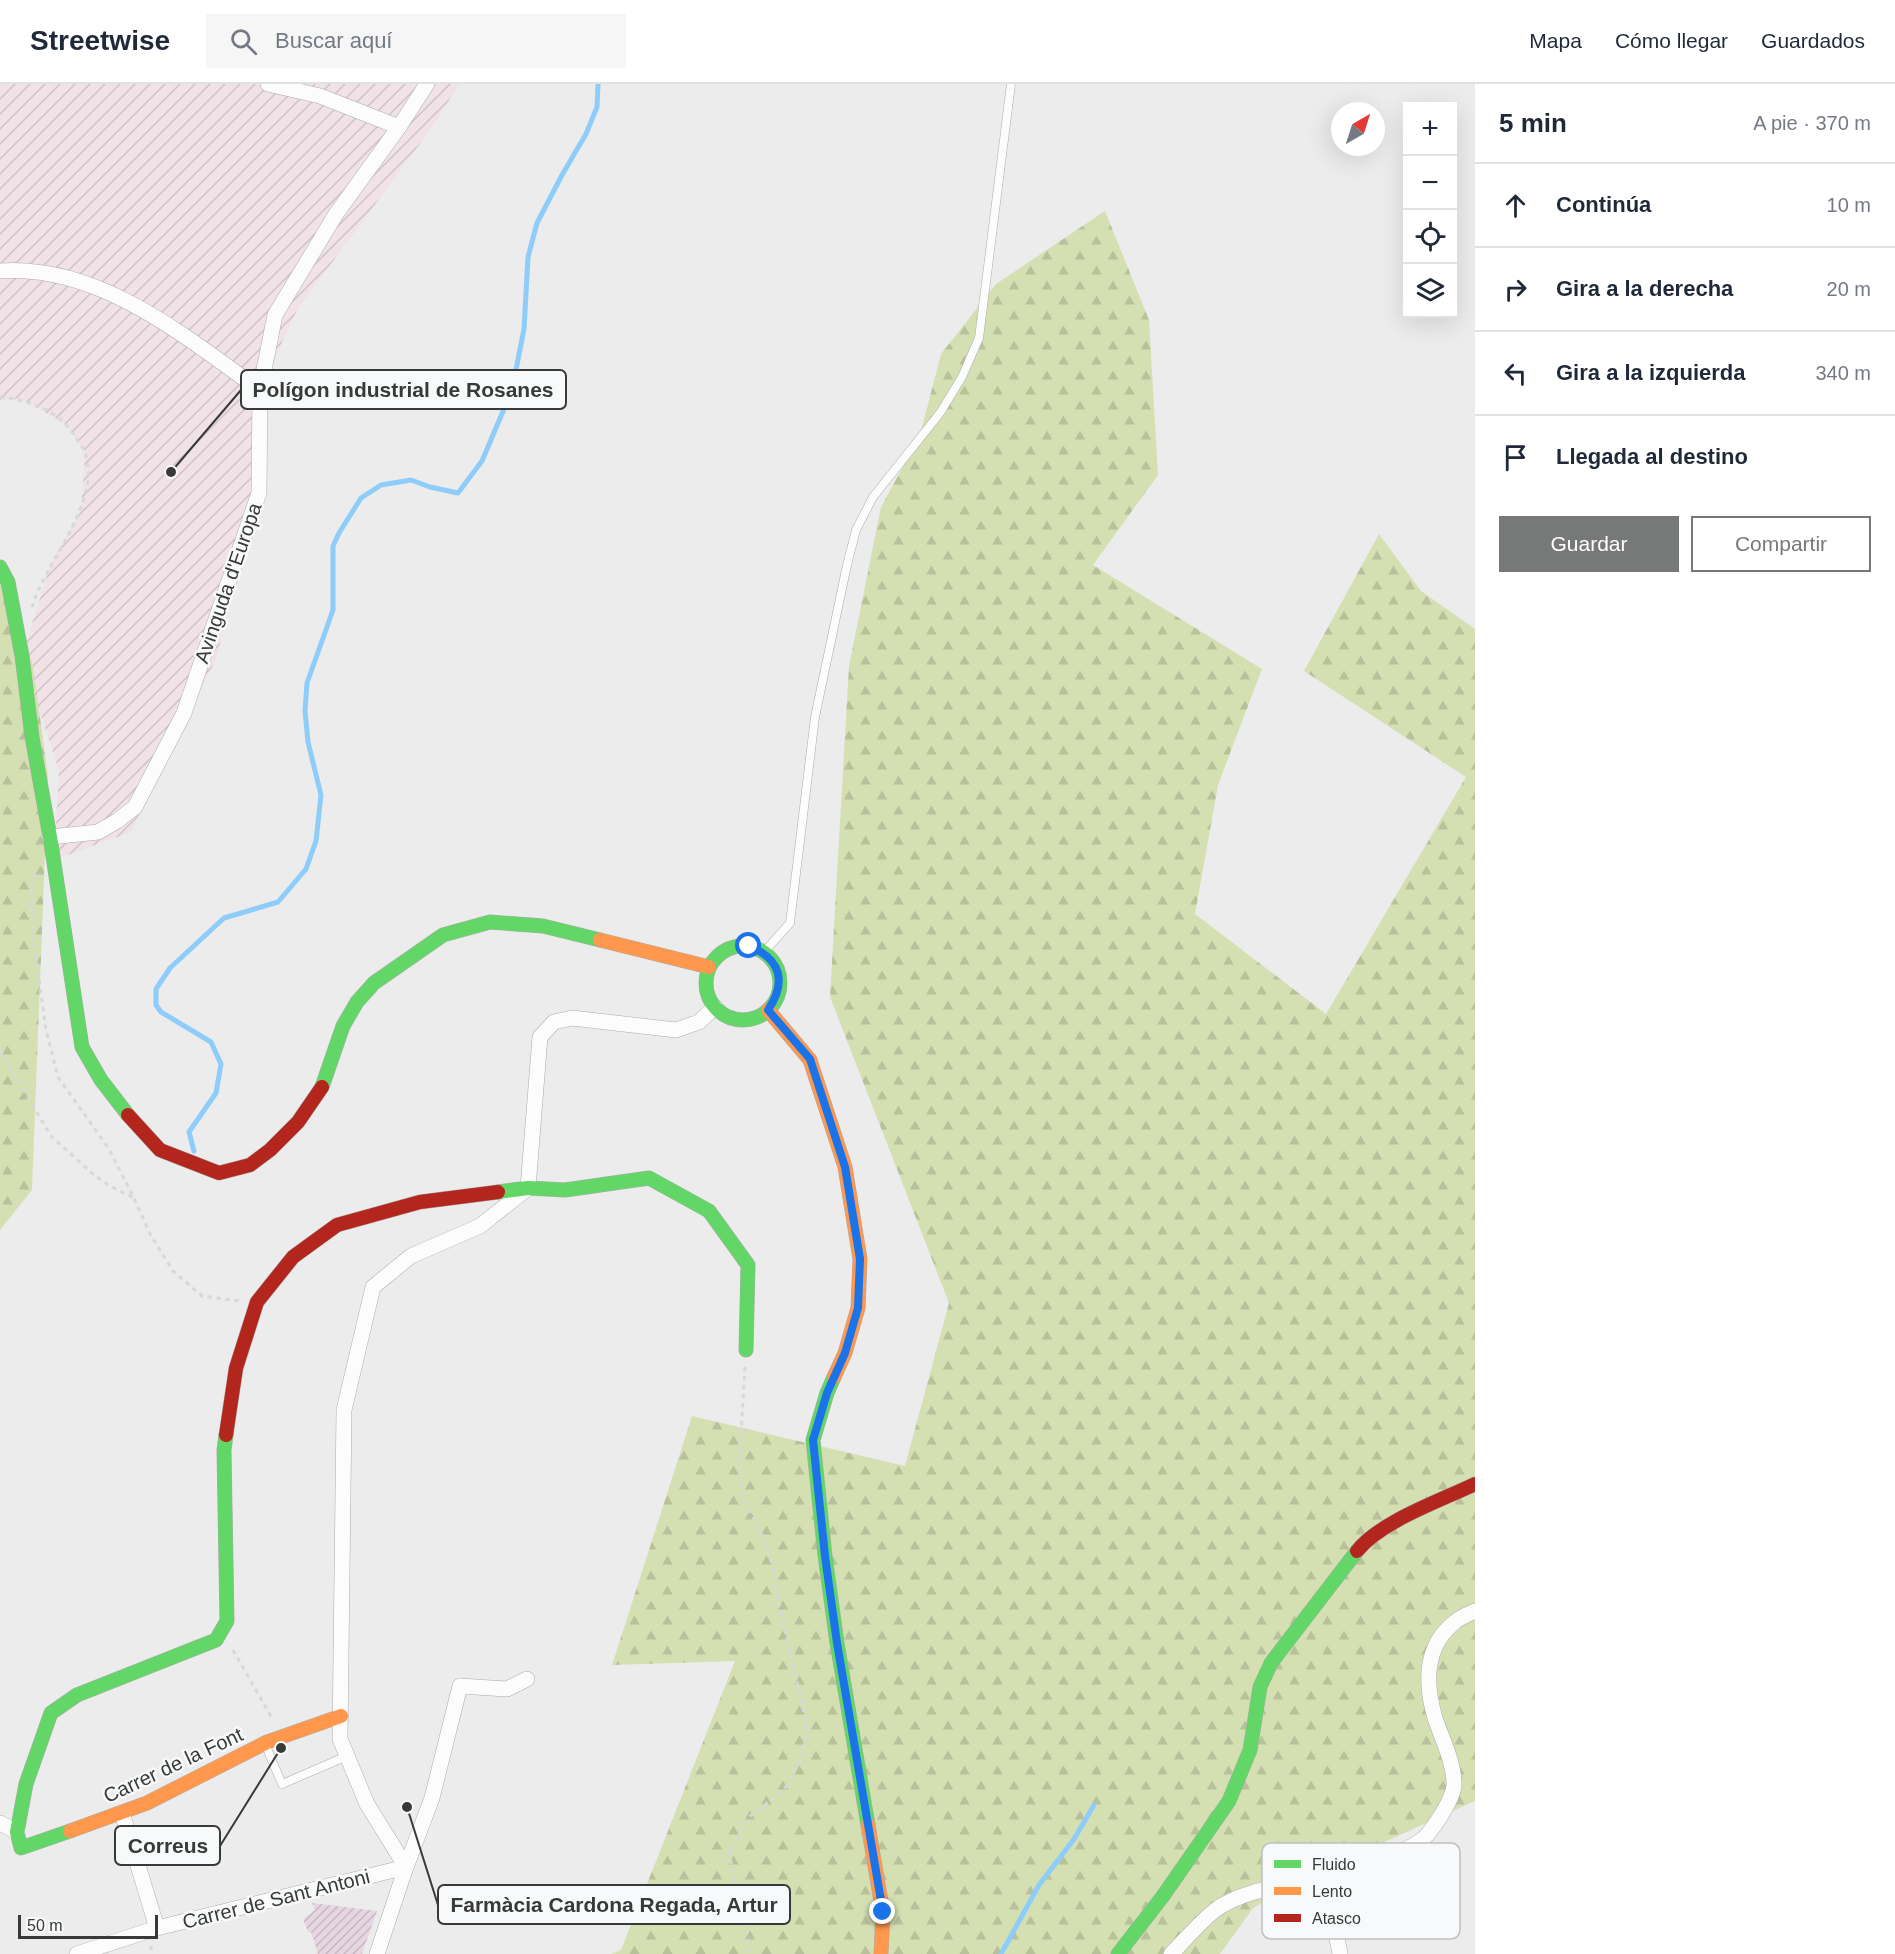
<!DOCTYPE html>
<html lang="es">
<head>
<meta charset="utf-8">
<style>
  :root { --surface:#fff; --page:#f6f6f7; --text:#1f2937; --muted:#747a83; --line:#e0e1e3; --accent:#777878 }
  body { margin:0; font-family:Helvetica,sans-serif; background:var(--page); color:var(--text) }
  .controls { position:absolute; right:18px; top:18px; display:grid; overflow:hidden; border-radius:0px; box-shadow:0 6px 24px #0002 }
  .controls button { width:54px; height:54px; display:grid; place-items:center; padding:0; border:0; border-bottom:2px solid var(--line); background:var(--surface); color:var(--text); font:30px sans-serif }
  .compass { position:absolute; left:1331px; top:18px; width:54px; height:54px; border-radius:50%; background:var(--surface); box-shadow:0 6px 24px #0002; rotate:39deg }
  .scale { position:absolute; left:18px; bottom:15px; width:140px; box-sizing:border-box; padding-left:6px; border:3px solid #383939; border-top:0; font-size:16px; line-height:21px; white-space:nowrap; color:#383939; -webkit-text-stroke:4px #f8f9fa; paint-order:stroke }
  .stop { position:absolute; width:18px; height:18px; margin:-14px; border:4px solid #1a73e8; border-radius:50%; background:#fff }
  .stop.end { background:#1a73e8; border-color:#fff; box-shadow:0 2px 6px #0008 }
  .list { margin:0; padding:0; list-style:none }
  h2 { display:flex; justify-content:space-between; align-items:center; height:78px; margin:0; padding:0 24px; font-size:26px }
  h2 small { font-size:20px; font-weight:400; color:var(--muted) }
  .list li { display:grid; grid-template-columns:39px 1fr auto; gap:18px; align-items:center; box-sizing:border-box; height:84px; padding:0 24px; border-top:2px solid var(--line) }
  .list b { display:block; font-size:22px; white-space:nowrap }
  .list em { font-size:20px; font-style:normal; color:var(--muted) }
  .actions { display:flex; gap:12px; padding:18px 24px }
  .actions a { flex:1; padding:14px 0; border:2px solid var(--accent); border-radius:0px; text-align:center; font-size:21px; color:var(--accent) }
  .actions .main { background:var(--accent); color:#fff }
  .icon { flex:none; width:33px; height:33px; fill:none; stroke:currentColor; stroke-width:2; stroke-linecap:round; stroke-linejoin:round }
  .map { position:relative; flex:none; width:1475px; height:1870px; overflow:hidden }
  header { display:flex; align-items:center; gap:36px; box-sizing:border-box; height:84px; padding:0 30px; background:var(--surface); border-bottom:2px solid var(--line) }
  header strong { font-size:28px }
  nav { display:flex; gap:33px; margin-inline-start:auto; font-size:21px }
  .search { width:420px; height:54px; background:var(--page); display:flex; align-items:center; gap:15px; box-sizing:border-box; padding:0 21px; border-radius:0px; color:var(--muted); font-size:22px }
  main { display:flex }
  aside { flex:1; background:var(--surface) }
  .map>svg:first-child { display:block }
</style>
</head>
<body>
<header>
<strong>Streetwise</strong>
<div class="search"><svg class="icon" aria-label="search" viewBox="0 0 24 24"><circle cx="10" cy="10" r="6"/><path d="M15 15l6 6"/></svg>Buscar aquí</div>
<nav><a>Mapa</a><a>Cómo llegar</a><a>Guardados</a></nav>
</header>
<main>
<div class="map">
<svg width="1475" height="1870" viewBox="0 0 1475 1870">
  <defs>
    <pattern id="industrial-furrows" width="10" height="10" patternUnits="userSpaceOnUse" patternTransform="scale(1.5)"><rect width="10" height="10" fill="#f0e2e6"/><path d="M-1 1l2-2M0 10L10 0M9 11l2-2" fill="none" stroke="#cfc3c6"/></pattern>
    <pattern id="forest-firs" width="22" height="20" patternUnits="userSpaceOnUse" patternTransform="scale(1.5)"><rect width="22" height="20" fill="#d5e0b2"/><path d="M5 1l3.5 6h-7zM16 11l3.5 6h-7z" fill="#b8c19a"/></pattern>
    <pattern id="building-hatch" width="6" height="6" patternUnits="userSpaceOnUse" patternTransform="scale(1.5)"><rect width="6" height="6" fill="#e6d6e1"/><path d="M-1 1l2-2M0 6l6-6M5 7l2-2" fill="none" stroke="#c6b8c2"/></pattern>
  </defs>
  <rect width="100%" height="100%" fill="#ececec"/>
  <path fill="url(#industrial-furrows)" d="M0,0H459L433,42L297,226L260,306L259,409L216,575L131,748L54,776L59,687L22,572L50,482L81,426L85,368L67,341L21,315L0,316Z"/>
  <g fill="url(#forest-firs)">
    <path d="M1105,127L1149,236L1158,391L1093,481L1262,585L1218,701L1195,830L1326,930L1466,693L1304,587L1379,450L1421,507L1475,545V1717L1318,1788L1253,1824L1220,1870H611L621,1866L735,1577L612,1581L692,1332L905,1382L949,1219L830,913L849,582L881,423L920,351L941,270L996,200Z"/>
    <path d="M0,483L33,582L48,692L32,1106L0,1146Z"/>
  </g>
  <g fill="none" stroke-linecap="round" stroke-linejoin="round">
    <g stroke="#8eccf9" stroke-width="5">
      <path d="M194,1067L189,1048L216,1009L221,980L211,958L161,928L156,921V905L170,884L224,834L278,818L306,785L316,757L321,711L308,658L305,627L307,599L333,526V462L339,449L361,414L381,401L411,396L430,403L458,409L482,377L512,306L524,245L528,173L537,139L562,91L586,50L597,23L598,0"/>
      <path d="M1001,1870L1039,1801L1074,1755L1094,1721"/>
    </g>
  </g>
  <path fill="url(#building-hatch)" d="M312,1819L377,1827L362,1870H318L311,1848H308L303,1835L315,1826Z"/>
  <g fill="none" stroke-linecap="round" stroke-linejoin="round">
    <defs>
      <g id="lane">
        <path d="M764,868L790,839L815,633L847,481L856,446L873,413L940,329L962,293L979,254L1011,0"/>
        <path d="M265,1660L282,1700L347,1672"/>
      </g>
      <g id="street">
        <path d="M268,0L320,12L399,43"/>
        <path d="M0,187C99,180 184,252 260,306"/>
        <path d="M50,753L98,748L117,737L135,723L184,629L259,409L260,306L275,231L336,130L399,43L427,0"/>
        <path d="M122,1729L157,1844"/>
        <path d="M0,1739L17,1748"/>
        <path d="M406,1783L367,1720L340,1655L344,1326L373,1203L411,1172L480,1142L528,1104L540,953L554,938L572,934L676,946L699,938L715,923"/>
        <path d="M1325,1793C1338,1789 1351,1783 1364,1779C1384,1772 1405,1769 1423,1755C1433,1746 1454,1714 1454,1700C1454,1678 1442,1655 1435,1634C1425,1600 1424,1562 1455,1538C1460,1533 1469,1530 1475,1527"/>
        <path d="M77,1870L157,1844L406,1783"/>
        <path d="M377,1870L406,1783L432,1714L460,1602L507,1605L527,1595"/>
        <path d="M1171,1870C1185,1856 1199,1839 1214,1827C1241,1805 1292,1801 1325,1793L1340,1870"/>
      </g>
      <g id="fast">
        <path d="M0,483L8,498L22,572L32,653L50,753L82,963L101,996L128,1031"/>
        <circle cx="743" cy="899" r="37"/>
        <path d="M322,1003L343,942L357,918L374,899L443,851L490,838L543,842L600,856"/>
        <path d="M498,1108L528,1104L565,1106L649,1094L709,1127L748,1181L746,1266"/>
        <path d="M834,1293L827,1309L813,1356L825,1472L837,1559L868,1741"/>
        <path d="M70,1747L21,1764L17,1748L26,1700L51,1629L77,1611L216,1556L227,1537L224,1366L226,1351"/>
        <path d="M1118,1870L1163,1812L1229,1717L1250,1666L1260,1603L1271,1579L1357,1467"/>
      </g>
      <g id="slow">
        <path d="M600,856L709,883"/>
        <path d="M768,926L810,976L845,1083L860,1175L858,1224L845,1269L834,1293"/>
        <path d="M868,1741L883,1829L881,1870"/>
        <path d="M70,1747L147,1719L267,1658L341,1632"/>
      </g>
      <g id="jam">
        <path d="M128,1031L160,1066L219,1089L250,1081L270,1066L298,1038L322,1003"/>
        <path d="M226,1351L236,1284L257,1218L293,1173L337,1141L420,1118L498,1108"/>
        <path d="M1357,1467C1381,1437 1440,1417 1475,1400"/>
      </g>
    </defs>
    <use href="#lane" stroke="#acacac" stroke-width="9"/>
    <use href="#street" stroke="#acacac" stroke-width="16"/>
    <use href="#fast" stroke="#acacac" stroke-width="15"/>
    <use href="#slow" stroke="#acacac" stroke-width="15"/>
    <use href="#jam" stroke="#acacac" stroke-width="15"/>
    <g stroke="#d8d8d8" stroke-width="3" stroke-dasharray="4.5 4.5" stroke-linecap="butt">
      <path d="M0,313C29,316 58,326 74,351C77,356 82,361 84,367C105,414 45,478 32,523"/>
      <path d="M35,789L31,804L33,853L46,946L58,993L109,1065L134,1114L150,1150L173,1187L202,1212L239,1217"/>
      <path d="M0,966L51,1052L93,1090L108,1101L134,1114"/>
      <path d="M745,1283L740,1368L741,1409L761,1449L772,1479L778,1517L805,1633L806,1652L800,1677L784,1706L749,1733L729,1766L736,1810L747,1850L749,1870"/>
      <path d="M233,1566L273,1636"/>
      <path d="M151,1862V1870"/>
    </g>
    <use href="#lane" stroke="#fcfcfc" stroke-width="8"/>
    <use href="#street" stroke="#fcfcfc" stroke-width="15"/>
    <use href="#fast" stroke="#63d668" stroke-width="14"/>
    <use href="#slow" stroke="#ff974d" stroke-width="14"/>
    <use href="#jam" stroke="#b3261e" stroke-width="14"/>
  </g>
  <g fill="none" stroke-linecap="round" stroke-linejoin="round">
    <path stroke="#1a73e8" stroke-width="8" d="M749,862C781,875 787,898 768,926L810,975L845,1083L860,1175L858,1224L845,1269L827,1309L813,1356L825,1472L837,1559L883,1828"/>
  </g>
  <g text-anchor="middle" stroke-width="5" stroke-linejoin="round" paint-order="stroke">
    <g font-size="20" fill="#383939" stroke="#f8f9fa">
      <text transform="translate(228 499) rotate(-71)" y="7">Avinguda d'Europa</text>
      <text transform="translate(173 1681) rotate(-25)" y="7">Carrer de la Font</text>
      <text transform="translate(276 1815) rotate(-14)" y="7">Carrer de Sant Antoni</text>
    </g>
  </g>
  <rect x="1262" y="1759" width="198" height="96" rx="9" fill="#f8f9fa" stroke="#bebfc0" stroke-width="1.5"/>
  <rect x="1274" y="1776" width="27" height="8" fill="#63d668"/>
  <rect x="1274" y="1803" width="27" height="8" fill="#ff974d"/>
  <rect x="1274" y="1830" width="27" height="8" fill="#b3261e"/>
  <g font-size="16" fill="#383939">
    <text x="1312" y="1786">Fluido</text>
    <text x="1312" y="1813">Lento</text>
    <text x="1312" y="1840">Atasco</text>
  </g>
  <path fill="none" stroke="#383939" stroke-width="2" d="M171 388L241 306M281 1664L220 1762M407 1723L438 1821"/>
  <g fill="#383939" stroke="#f8f9fa" stroke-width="2">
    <circle cx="171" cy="388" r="6"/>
    <circle cx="281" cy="1664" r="6"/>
    <circle cx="407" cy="1723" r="6"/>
  </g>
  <g fill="#f8f9fa" stroke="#383939" stroke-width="2">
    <rect x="241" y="286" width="325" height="39" rx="6"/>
    <rect x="115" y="1742" width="105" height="39" rx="6"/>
    <rect x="438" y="1801" width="352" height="39" rx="6"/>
  </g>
  <g font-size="21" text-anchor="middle" font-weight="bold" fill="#383939">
    <text x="403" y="313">Polígon industrial de Rosanes</text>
    <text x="168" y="1769">Correus</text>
    <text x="614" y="1828">Farmàcia Cardona Regada, Artur</text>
  </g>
</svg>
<div class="controls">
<button>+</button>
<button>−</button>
<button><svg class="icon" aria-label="locate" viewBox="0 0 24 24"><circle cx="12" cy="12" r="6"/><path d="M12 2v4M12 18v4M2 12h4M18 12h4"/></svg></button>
<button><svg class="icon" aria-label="layers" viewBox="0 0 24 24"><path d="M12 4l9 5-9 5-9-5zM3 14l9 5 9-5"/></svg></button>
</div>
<svg class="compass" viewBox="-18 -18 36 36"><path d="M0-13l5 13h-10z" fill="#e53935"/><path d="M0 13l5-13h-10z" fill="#747a83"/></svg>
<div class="scale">50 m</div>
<div class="stop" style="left:749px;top:862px"></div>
<div class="stop end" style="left:883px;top:1828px"></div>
</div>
<aside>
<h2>5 min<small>A pie · 370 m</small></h2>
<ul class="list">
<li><svg class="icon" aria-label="ahead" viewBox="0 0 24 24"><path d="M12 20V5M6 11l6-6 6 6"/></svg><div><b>Continúa</b></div><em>10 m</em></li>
<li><svg class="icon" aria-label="right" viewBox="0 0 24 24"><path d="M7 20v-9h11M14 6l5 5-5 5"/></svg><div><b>Gira a la derecha</b></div><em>20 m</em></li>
<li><svg class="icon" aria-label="left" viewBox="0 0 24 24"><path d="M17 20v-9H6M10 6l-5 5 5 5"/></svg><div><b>Gira a la izquierda</b></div><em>340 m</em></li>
<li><svg class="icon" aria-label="arrive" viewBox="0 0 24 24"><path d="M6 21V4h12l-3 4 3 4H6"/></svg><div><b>Llegada al destino</b></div></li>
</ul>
<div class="actions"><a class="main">Guardar</a><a>Compartir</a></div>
</aside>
</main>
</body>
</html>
